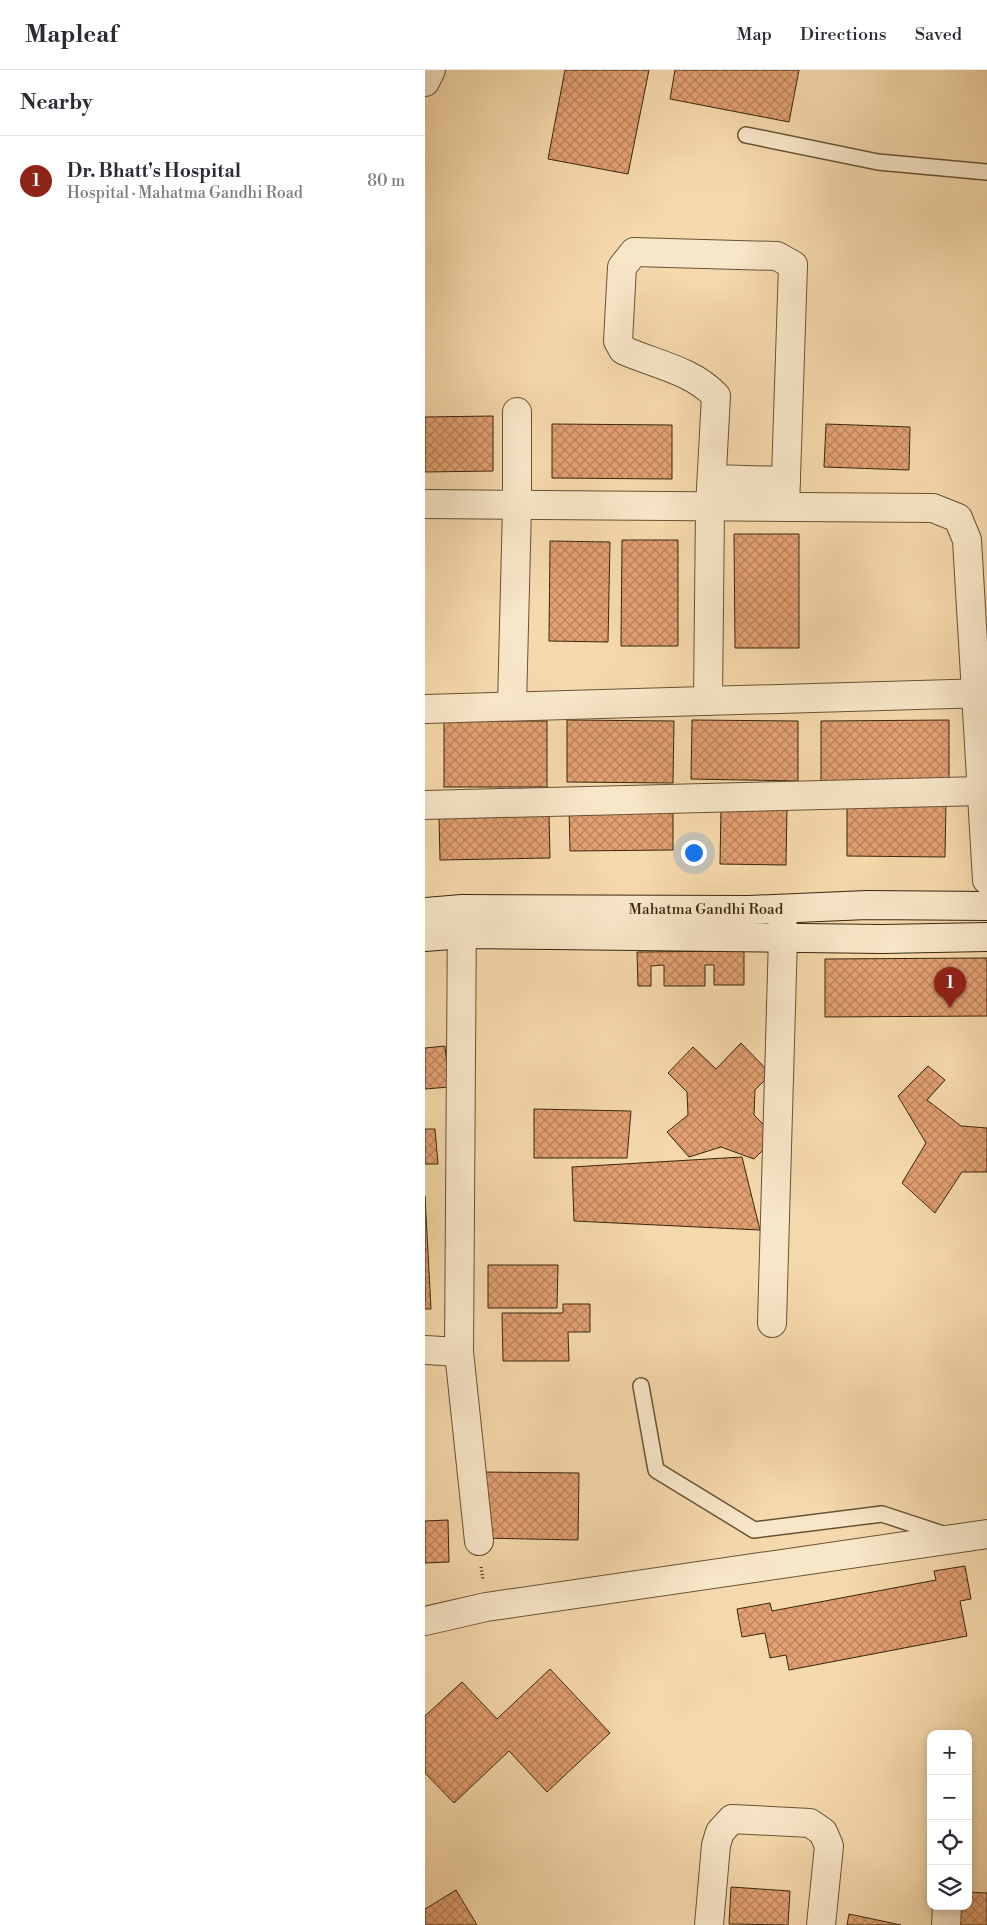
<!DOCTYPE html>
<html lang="en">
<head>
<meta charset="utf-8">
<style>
  :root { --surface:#fff; --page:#f7f7f7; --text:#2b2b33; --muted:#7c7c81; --line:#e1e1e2; --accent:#8f2418 }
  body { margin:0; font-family:"Libre Bodoni",serif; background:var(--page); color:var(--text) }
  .controls { position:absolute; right:15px; bottom:15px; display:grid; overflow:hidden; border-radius:10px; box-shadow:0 2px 8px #0003 }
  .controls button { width:45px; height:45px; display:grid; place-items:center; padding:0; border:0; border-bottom:1px solid var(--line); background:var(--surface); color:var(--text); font:25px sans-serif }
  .you { position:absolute; left:268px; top:782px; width:18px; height:18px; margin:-12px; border:4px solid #fff; border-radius:50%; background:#1a73e8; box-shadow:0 0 0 8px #1a73e833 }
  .badge { display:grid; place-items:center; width:32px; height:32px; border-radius:50%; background:var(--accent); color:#fff; font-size:16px; font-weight:700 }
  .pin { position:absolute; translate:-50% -41px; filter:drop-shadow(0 1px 2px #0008) }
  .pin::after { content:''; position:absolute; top:26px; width:18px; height:15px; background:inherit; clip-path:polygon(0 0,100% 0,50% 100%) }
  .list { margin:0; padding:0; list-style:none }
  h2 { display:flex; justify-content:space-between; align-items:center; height:65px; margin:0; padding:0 20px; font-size:21px }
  h2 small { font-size:16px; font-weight:400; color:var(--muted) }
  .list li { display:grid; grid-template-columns:32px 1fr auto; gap:15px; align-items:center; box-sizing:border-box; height:90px; padding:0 20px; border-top:1px solid var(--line) }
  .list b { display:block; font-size:19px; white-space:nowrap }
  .list p { margin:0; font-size:16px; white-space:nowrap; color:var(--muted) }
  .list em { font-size:16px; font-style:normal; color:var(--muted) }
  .icon { flex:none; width:28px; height:28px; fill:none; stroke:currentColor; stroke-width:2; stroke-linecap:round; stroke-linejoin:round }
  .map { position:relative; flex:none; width:562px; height:1855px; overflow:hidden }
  header { display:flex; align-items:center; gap:30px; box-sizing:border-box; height:70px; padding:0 25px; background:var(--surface); border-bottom:1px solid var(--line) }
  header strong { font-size:24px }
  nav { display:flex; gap:28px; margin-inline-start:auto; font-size:18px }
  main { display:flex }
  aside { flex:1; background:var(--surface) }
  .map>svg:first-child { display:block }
</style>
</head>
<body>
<header>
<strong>Mapleaf</strong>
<nav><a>Map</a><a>Directions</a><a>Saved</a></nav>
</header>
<main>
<aside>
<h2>Nearby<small></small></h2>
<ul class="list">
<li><span class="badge">1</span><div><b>Dr. Bhatt's Hospital</b><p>Hospital · Mahatma Gandhi Road</p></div><em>80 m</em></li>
</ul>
</aside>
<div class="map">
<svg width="562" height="1855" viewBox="0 0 562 1855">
  <defs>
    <pattern id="building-cross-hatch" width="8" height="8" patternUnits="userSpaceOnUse" patternTransform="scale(1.25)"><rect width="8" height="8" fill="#e3a071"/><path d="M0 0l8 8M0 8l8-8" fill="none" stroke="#b9825b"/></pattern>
  </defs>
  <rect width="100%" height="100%" fill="#f5d8ab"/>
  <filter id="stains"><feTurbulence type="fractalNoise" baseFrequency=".004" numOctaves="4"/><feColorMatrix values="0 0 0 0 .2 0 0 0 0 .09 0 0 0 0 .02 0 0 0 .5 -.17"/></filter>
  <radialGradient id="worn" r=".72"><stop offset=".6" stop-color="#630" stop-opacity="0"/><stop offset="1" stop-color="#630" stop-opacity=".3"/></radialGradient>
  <g fill="url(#building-cross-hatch)" stroke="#38270e">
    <path d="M140,0H224L203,104L123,89Z"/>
    <path d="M250,0H374L364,52L245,29Z"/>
    <path d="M68,346V401L0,402V347Z"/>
    <path d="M127,354L247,355V409L127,408Z"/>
    <path d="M401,354L485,357L484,400L399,397Z"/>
    <path d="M309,464H374V578H310Z"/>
    <path d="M197,470H253V576H196Z"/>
    <path d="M125,471L185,472L183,572L124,571Z"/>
    <path d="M142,650L249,651L248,713L142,712Z"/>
    <path d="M267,650L373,651V711L266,709Z"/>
    <path d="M524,650V712H396V651Z"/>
    <rect x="19" y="651" width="103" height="66"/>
    <path d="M422,730H521L520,787L422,786Z"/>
    <path d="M248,734V780L145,781L144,735Z"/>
    <path d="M296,737L362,738L361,795L295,794Z"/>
    <path d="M124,744L125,788L15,790L14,746Z"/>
    <path d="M319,881V915H289V895H280V916H239V895L226,896V916H213L212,882Z"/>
    <path d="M562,888V946L400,947V889Z"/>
    <path d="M316,973L346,1004L330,1020L329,1045L351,1067L329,1089L296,1077L264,1087L242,1062L263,1045L262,1022L243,1003L268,977L291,999Z"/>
    <path d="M20,976L24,1017L0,1019V978Z"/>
    <path d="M503,996L520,1010L502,1030L536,1056L562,1058V1102H537L510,1143L477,1113L501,1073L473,1026Z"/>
    <path d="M109,1039L206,1041L202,1088H109Z"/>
    <path d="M0,1059H10L13,1094H0Z"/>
    <path d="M317,1087L335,1160L149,1151L147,1097Z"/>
    <path d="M0,1126L6,1239H0Z"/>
    <path d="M63,1195H133L132,1238H63Z"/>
    <path d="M138,1234H165V1262H143L144,1291H78L77,1243H138Z"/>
    <path d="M56,1402L154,1403L153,1470L55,1468Z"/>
    <path d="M23,1450L24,1492L0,1493V1451Z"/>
    <path d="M540,1496L546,1529L535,1531L542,1566L364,1600L361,1585L345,1588L340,1563L317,1567L312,1539L345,1533L347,1541L511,1510L509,1501Z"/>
    <path d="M125,1599L185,1663L122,1722L84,1681L29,1733L0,1703V1646L37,1612L72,1649Z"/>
    <path d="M306,1817L365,1821L363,1855L304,1854Z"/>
    <path d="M31,1820L52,1855H0V1839Z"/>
    <path d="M543,1822L562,1823V1855H534L535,1836H543Z"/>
    <path d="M424,1844L476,1855H422Z"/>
  </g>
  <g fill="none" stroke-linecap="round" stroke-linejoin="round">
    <defs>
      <g id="service">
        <path d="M321,65L453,92L562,102"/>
        <path d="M216,1316L231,1400L329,1460L457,1444L521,1465"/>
      </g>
      <g id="minor">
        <path d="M287,409L361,411"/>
        <path d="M0,434L508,438L533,448L542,470L562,810"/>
        <path d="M283,631L285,437L291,326C267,300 229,294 198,280L193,271L197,197L209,182L352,186L368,195L360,437"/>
        <path d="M87,636L92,436V342"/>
        <path d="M0,639L562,623"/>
        <path d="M0,735L557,721"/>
        <path d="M37,840L34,1282L54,1471"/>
        <path d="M347,1253L358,867L357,839"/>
        <path d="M0,1280L34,1282"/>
        <path d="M0,1551L61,1537L562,1464"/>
        <path d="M284,1855L291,1775L295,1762L307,1749L385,1753L398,1762L404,1776L396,1855"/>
        <path d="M521,1855L522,1836"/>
      </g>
      <path id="tertiary" d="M0,12L6,0"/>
      <g id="secondary">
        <path d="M0,842L37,839L324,840L442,835L562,836"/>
        <path d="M0,867L38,864L457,869L562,867"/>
      </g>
    </defs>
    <use href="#service" stroke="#675335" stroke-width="18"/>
    <use href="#minor" stroke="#675335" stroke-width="30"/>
    <use href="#tertiary" stroke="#675335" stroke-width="30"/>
    <use href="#secondary" stroke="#38270e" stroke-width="30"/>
    <path stroke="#38270e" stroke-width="3" stroke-dasharray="1 2.5" stroke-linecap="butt" d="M56,1497L58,1510"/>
    <use href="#service" stroke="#f8e6c8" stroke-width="15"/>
    <use href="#minor" stroke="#f8e6c8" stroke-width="28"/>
    <use href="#tertiary" stroke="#f8e6c8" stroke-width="28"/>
    <use href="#secondary" stroke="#f8e6c8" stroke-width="28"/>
  </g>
  <g text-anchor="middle" stroke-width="4" stroke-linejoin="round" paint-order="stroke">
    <g font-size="15" fill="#38270e" stroke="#f8e6c8">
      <text x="281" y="844">Mahatma Gandhi Road</text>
    </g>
  </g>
  <rect width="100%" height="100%" filter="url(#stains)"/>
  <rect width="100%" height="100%" fill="url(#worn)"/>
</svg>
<div class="controls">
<button>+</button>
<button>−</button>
<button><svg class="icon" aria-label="locate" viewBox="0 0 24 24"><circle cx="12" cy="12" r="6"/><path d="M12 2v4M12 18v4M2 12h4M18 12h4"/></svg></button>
<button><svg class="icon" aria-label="layers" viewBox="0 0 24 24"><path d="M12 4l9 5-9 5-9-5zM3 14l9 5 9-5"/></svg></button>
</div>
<div class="you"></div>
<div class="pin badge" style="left:525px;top:938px">1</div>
</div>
</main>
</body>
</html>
